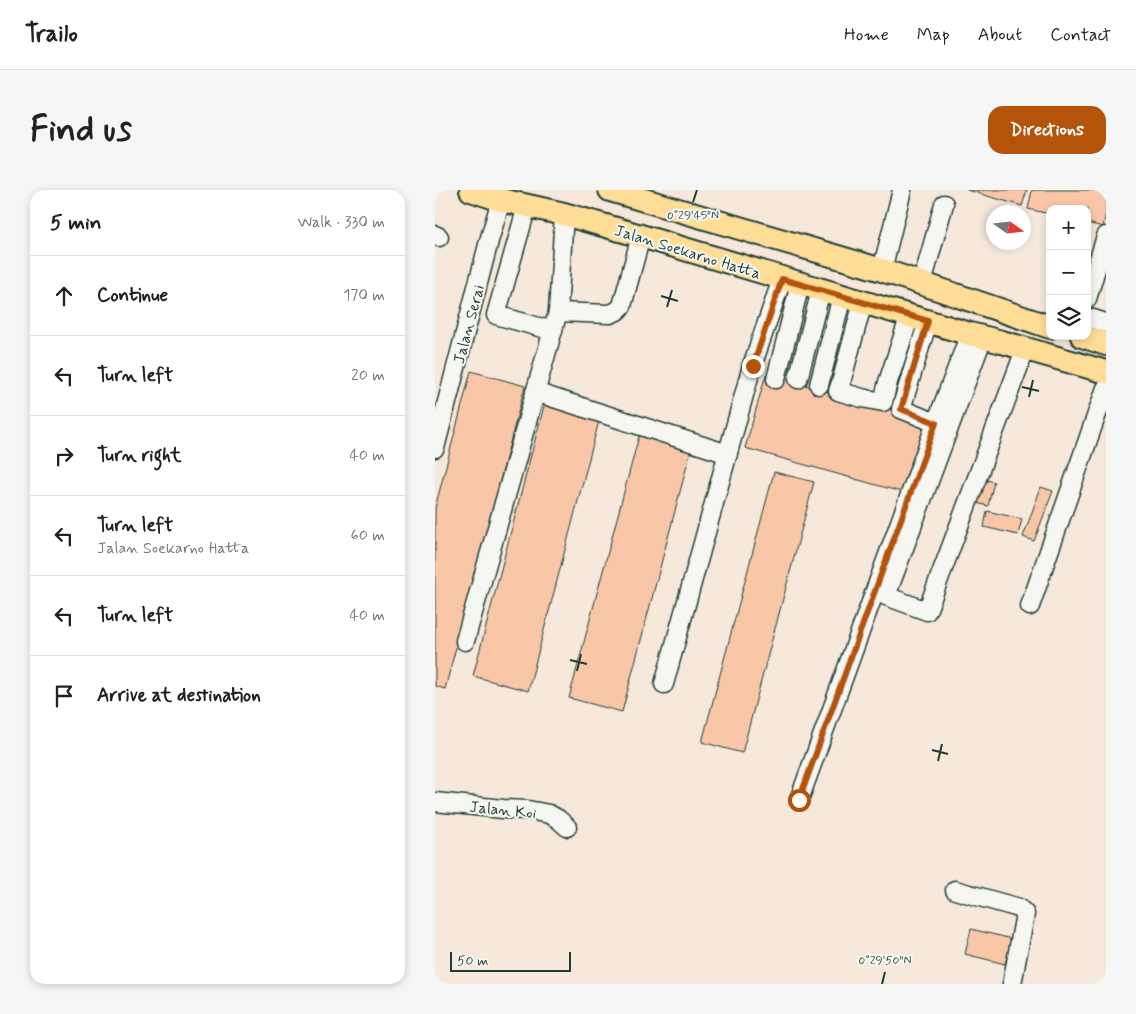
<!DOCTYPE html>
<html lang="en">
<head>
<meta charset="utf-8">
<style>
  :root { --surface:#fff; --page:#f6f6f6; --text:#222; --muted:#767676; --line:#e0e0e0; --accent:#b45309 }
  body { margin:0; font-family:Mynerve,sans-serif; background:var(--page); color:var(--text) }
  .controls { position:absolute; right:15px; top:15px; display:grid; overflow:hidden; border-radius:10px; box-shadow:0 2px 8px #0003 }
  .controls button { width:45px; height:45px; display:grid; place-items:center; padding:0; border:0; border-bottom:1px solid var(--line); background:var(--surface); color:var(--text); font:25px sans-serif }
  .compass { position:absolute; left:551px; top:15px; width:45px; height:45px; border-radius:50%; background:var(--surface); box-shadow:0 2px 8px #0003; rotate:104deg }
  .scale { position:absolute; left:15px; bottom:12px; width:121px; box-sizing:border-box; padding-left:5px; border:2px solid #1f3d34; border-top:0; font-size:14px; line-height:18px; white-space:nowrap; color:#1f3d34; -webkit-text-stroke:4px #f6f6f2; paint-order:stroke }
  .stop { position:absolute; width:15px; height:15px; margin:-11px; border:4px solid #b45309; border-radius:50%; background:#fff }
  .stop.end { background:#b45309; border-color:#fff; box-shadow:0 1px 5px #0008 }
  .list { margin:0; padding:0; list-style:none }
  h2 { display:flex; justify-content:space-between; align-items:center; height:65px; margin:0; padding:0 20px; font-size:21px }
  h2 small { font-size:16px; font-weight:400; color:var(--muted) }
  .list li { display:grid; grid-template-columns:32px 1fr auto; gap:15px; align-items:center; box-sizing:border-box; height:80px; padding:0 20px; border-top:1px solid var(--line) }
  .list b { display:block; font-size:19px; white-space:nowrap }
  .list p { margin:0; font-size:16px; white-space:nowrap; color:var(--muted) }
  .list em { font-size:16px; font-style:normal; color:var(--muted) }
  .icon { flex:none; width:28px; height:28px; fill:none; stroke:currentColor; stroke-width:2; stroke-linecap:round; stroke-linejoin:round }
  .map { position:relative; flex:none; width:671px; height:794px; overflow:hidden; border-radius:15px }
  header { display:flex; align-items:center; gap:30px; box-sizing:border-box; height:70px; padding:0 25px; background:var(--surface); border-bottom:1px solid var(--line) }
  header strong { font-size:24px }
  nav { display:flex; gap:28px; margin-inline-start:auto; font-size:18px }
  .intro { display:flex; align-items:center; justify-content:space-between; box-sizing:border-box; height:120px; padding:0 30px }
  h1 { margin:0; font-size:35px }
  .button { padding:12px 22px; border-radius:15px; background:var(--accent); color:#fff; font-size:18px; font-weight:700 }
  main { display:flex; gap:30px; padding:0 30px }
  aside { flex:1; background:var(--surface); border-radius:15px; box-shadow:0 2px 8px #0003 }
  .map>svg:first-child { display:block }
</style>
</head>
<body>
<header>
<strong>Trailo</strong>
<nav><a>Home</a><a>Map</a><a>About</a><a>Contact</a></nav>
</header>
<div class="intro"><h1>Find us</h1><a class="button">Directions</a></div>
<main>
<aside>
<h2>5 min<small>Walk · 330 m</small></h2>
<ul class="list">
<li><svg class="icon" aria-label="ahead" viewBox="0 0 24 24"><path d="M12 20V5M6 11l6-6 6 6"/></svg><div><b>Continue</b></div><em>170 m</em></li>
<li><svg class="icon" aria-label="left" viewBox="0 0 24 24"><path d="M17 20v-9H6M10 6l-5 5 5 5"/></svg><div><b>Turn left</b></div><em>20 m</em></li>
<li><svg class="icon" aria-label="right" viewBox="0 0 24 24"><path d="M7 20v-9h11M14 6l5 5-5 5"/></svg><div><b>Turn right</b></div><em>40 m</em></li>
<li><svg class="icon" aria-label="left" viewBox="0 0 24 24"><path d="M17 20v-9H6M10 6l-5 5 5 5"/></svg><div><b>Turn left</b><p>Jalan Soekarno Hatta</p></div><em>60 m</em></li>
<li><svg class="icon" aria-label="left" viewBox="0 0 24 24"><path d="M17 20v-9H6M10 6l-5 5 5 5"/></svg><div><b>Turn left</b></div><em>40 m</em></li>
<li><svg class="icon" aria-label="arrive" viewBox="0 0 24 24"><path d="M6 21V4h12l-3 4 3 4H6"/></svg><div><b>Arrive at destination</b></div></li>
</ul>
</aside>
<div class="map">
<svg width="671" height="794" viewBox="0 0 671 794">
  <rect width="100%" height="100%" fill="#f7e8dc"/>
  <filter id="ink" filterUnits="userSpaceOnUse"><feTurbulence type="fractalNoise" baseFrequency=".02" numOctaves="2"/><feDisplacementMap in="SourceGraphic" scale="10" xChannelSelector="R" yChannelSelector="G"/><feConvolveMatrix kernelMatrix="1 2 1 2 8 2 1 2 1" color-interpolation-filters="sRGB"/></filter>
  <g filter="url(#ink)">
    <g fill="#f9c7a8" stroke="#1f3d34">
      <path d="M532,0H592L587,16Z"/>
      <path d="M597,0H671V23L668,37L652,33V19H615V24L593,19Z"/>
      <path d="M36,181L90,196L10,499L0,496V318Z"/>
      <path d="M331,184L491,229L470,303L310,258Z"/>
      <path d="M110,212L165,227L93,501L38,486Z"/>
      <path d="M204,246L256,260L187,522L134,508Z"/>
      <path d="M339,282L379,292L307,563L267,552Z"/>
      <path d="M548,289L559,292L553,316L542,313Z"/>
      <path d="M606,297L618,301L599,351L588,347Z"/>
      <path d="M552,321L587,329L583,345L549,337Z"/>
      <path d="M536,739L577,749L570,774L530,764Z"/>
    </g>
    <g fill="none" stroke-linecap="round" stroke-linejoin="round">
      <defs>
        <g id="minor">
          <path d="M92,16L61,125L118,141"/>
          <path d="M0,45L4,47"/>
          <path d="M447,80L467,0"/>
          <path d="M487,93L509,14"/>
          <path d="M652,109L671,46"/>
          <path d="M428,112L407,189L403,201L427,208L448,212L453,192L475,125"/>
          <path d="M123,122L175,124L182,121L187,116L206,46"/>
          <path d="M652,127L671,133"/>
          <path d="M493,131L466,219L501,233"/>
          <path d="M548,147L451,406L492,421L590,160"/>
          <path d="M341,189L365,94"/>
          <path d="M363,189L386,100"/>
          <path d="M384,195L407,106"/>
          <path d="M100,202L293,264"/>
          <path d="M0,258L54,51L66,10"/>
          <path d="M595,416L671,198"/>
          <path d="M30,451L123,122L129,24"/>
          <path d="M229,494L317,176L347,89"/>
          <path d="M364,610L501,233L535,144"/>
          <path d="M0,612L68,619L93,620L114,624L123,629L132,637"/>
          <path d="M520,700L584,718L590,724L577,794"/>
        </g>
        <g id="major">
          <path d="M36,0L66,10L129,24L206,46L535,144L567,152L671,182"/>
          <path d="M175,0L447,80L615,137"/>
          <path d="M647,146L671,154"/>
        </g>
      </defs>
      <use href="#minor" stroke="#1f3d34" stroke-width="21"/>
      <use href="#major" stroke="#1f3d34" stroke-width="26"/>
      <use href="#minor" stroke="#f6f6f2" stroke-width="18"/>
      <use href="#major" stroke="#fedd96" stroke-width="22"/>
    </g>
  </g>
  <g fill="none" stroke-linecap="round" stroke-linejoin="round" filter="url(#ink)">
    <path stroke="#b45309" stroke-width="6" d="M318,176L347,89L493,131L466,219L501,233L364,610"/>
  </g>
  <path fill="none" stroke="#1f3d34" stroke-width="2" d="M258,12L262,0M226,106L243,111M232,117L237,100M587,197L604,201M594,207L598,190M135,470L152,474M142,481L146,464M497,560L513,564M503,571L507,554M447,794L450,782"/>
  <g text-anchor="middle" stroke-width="4" stroke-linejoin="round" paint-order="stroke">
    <g font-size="16" fill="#1f3d34" stroke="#f6f6f2">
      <text transform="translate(253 61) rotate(17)" y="6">Jalan Soekarno Hatta</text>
      <text transform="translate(33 134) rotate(-75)" y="6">Jalan Serai</text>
      <text transform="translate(68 619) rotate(6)" y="6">Jalan Koi</text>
    </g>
  </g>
  <g font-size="12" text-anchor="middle" fill="#1f3d34" stroke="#f6f6f2" stroke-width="4" stroke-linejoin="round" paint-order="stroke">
    <text x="258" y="29">0°29'45"N</text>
    <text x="450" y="774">0°29'50"N</text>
  </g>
</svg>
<div class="controls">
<button>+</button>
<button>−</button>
<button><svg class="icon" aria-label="layers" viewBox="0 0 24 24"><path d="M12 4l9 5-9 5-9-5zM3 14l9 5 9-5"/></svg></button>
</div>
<svg class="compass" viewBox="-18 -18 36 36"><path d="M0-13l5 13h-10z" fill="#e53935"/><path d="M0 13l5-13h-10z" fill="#767676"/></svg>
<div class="scale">50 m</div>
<div class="stop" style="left:364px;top:610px"></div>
<div class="stop end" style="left:318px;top:176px"></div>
</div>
</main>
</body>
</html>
